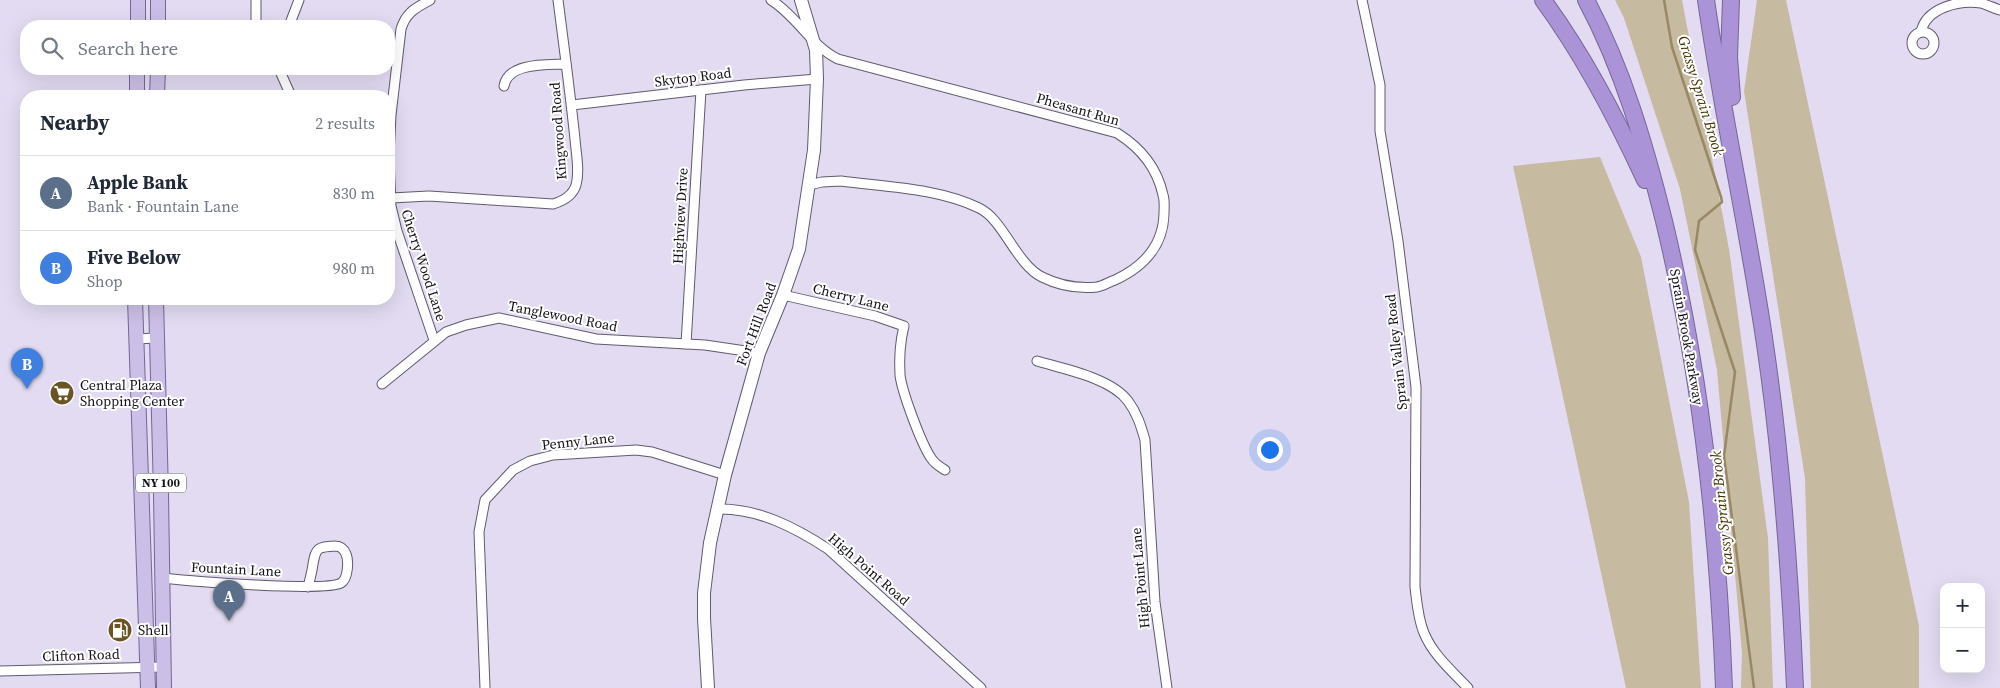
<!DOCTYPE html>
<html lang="en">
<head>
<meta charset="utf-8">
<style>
  :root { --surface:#fff; --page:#f2f2f3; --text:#1f2937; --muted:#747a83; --line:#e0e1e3; --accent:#ea580c }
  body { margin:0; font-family:"Source Serif 4",serif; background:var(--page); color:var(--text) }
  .controls { position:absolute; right:15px; bottom:15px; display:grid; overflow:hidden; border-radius:10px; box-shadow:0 5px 20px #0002 }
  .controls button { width:45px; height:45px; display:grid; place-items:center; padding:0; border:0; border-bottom:1px solid var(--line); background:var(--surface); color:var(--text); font:25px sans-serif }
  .you { position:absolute; left:1269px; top:449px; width:18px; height:18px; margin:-12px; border:4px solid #fff; border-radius:50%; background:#1a73e8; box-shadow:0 0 0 8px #1a73e833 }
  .badge { display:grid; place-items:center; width:32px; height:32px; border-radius:50%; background:var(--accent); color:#fff; font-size:16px; font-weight:700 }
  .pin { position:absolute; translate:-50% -41px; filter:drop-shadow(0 1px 2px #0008) }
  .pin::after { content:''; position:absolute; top:26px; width:18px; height:15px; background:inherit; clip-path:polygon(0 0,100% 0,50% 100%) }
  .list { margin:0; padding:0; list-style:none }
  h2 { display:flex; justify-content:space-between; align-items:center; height:65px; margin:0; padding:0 20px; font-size:21px }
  h2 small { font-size:16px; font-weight:400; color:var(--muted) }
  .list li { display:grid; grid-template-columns:32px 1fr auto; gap:15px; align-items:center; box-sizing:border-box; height:75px; padding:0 20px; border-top:1px solid var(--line) }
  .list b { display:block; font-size:19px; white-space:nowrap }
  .list p { margin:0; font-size:16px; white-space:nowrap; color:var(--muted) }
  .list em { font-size:16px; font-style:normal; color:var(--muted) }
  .icon { flex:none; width:28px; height:28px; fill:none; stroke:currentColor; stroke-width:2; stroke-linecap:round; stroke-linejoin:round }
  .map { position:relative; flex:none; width:2000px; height:688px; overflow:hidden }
  .search { position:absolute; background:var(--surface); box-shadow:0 5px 20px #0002; left:20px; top:20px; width:375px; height:55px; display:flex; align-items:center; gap:12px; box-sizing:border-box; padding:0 18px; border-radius:20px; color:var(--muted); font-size:19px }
  .panel { position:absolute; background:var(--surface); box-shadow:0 5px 20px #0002; left:20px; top:90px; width:375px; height:215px; border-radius:20px }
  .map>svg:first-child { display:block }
</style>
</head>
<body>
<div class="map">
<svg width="2000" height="688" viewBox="0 0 2000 688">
  <rect width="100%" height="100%" fill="#e2dbf2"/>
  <g fill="#c6baa0">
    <path d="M1615,0H1682L1729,249L1768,538L1773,688H1741L1742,653L1717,370L1680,189L1624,18Z"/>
    <path d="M1757,0H1786L1919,626V688H1811L1805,478L1744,91Z"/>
    <path d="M1600,157L1641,257L1689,502L1701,688H1626L1513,166Z"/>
  </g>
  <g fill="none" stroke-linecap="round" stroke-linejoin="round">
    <path stroke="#988863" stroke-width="2.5" d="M1664,0L1672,47L1721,197L1722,202L1699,221L1695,250L1735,372L1724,456L1754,688"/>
    <defs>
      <g id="street">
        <path d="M256,0V26"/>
        <path d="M771,0C797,16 811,46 838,59L1117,133C1141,148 1157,167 1163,195C1165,201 1164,207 1164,214C1163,246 1143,267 1115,280C1109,282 1103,286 1097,287C1077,289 1060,286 1042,277C1016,264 1003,219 979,208C938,188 886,187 841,181L822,182L809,185"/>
        <path d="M1362,0L1380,85V131L1398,241L1416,387L1415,587C1417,603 1418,619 1424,633C1433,655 1452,671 1468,688"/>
        <path d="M289,26L299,0"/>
        <path d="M1921,32C1926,8 1958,0 1981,3C1987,5 1994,8 2000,10"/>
        <circle cx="1923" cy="43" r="11"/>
        <path d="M279,69L291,96"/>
        <path d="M504,86C508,62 548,65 566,64"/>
        <path d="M572,105L744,85L817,79"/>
        <path d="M389,155L391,115L401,29C406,12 416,8 430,0"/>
        <path d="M389,159L391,206L397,231L434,340"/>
        <path d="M391,198L429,196L553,204C563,201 573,195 576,185C580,171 576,153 575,139C570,92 564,46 558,0"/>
        <path d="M783,295L875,316L904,326C900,342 899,358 900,375C902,392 921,443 931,458C934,463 940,467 945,470"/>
        <path d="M136,339L156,338"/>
        <path d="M686,344L701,90"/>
        <path d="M1037,361C1064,369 1111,378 1128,401C1137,413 1141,426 1145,440L1155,602L1167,688"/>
        <path d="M382,384L446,332L466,325L499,318L596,339L705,345L759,353"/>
        <path d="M718,509C758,508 796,528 828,549L981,688"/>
        <path d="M163,578C189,581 326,592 341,583C348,579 349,561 346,554C344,549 341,546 335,546C317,547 316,548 313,564C312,572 310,579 308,587"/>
        <path d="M0,671L163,667"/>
        <path d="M485,688L479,532L485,500L513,470L530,461L553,455L636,450L652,452L725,475"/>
      </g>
      <path id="secondary" d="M708,688L704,618V593L710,543L725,475L759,353L783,295L799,249L814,150L817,79L816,50L801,0"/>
      <g id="primary">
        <path d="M138,26V0"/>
        <path d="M158,26V0"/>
        <path d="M137,96V69"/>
        <path d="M157,96L158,69"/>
        <path d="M135,299L148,688"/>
        <path d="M156,299L161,494L164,688"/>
      </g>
      <g id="highway">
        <path d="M1543,0C1584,56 1616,117 1645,180"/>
        <path d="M1586,0C1623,69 1645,145 1664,221C1701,374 1718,531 1724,688"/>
        <path d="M1706,0C1722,111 1746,220 1763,331C1781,449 1790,569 1795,688"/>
        <path d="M1731,0L1729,57L1732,97"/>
      </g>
    </defs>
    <use href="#street" stroke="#605a6e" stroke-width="11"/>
    <use href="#secondary" stroke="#605a6e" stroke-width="14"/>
    <use href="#primary" stroke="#756694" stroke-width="16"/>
    <use href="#highway" stroke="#756694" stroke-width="18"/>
    <use href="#street" stroke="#fff" stroke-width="9"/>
    <use href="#secondary" stroke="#fff" stroke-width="12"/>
    <use href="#primary" stroke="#ccbfe7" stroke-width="14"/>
    <use href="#highway" stroke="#aa94d7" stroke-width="16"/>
  </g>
  <defs>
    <symbol id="supermarket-disc" viewBox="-11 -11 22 22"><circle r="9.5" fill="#695423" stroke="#fff"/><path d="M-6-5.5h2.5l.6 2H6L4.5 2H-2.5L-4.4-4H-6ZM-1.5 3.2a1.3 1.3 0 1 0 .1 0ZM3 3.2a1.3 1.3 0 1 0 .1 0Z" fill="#fff"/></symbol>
    <symbol id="fuel-disc" viewBox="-11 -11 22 22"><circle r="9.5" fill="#695423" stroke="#fff"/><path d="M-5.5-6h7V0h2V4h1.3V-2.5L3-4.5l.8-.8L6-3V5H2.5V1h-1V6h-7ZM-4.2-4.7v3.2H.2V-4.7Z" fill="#fff"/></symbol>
  </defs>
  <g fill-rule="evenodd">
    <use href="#supermarket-disc" x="48" y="379" width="28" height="28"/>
    <use href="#fuel-disc" x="106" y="616" width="28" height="28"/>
  </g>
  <g text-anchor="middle" stroke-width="4" stroke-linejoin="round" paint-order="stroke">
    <rect fill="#fff" stroke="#5a585d" stroke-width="1" x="136" y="473.5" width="50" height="19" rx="4"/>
    <g font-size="12" font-weight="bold" fill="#131018">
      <text x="161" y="487">NY 100</text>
    </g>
    <g font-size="14" fill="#131018" stroke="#fff">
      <text transform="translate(693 77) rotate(-7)" y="5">Skytop Road</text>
      <text transform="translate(1078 109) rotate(16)" y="5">Pheasant Run</text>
      <text transform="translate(558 131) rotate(-94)" y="5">Kingwood Road</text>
      <text transform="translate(680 216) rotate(-87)" y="5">Highview Drive</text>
      <text transform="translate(424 265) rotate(72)" y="5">Cherry Wood Lane</text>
      <text transform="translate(851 297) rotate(14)" y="5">Cherry Lane</text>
      <text transform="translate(563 316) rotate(11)" y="5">Tanglewood Road</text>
      <text transform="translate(756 324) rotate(-69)" y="5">Fort Hill Road</text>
      <text transform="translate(1687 337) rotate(80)" y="5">Sprain Brook Parkway</text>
      <text transform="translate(1396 352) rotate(-96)" y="5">Sprain Valley Road</text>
      <text transform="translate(578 441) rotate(-6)" y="5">Penny Lane</text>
      <text transform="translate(236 569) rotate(3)" y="5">Fountain Lane</text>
      <text transform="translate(869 569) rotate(41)" y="5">High Point Road</text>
      <text transform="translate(1140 578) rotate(-95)" y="5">High Point Lane</text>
      <text transform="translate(81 655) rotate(-2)" y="5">Clifton Road</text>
    </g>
    <g font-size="14" fill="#131018" stroke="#fff" text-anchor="start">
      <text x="80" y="390">Central Plaza<tspan x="80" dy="16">Shopping Center</tspan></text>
      <text x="138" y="635">Shell</text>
    </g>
    <g font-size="15" font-style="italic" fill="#463401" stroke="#fff">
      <text transform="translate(1701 96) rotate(73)" y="5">Grassy Sprain Brook</text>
      <text transform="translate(1722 513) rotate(-96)" y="5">Grassy Sprain Brook</text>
    </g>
  </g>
</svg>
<div class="controls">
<button>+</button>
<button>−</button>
</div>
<div class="you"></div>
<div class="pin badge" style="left:229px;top:621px;background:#5c6f8a">A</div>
<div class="pin badge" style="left:27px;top:389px;background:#3f7fe0">B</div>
<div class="search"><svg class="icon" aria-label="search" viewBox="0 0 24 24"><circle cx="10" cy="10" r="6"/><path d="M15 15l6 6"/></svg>Search here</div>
<section class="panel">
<h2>Nearby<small>2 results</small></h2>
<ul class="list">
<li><span class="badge" style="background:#5c6f8a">A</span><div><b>Apple Bank</b><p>Bank · Fountain Lane</p></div><em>830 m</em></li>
<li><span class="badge" style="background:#3f7fe0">B</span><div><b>Five Below</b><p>Shop</p></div><em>980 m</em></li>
</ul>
</section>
</div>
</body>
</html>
